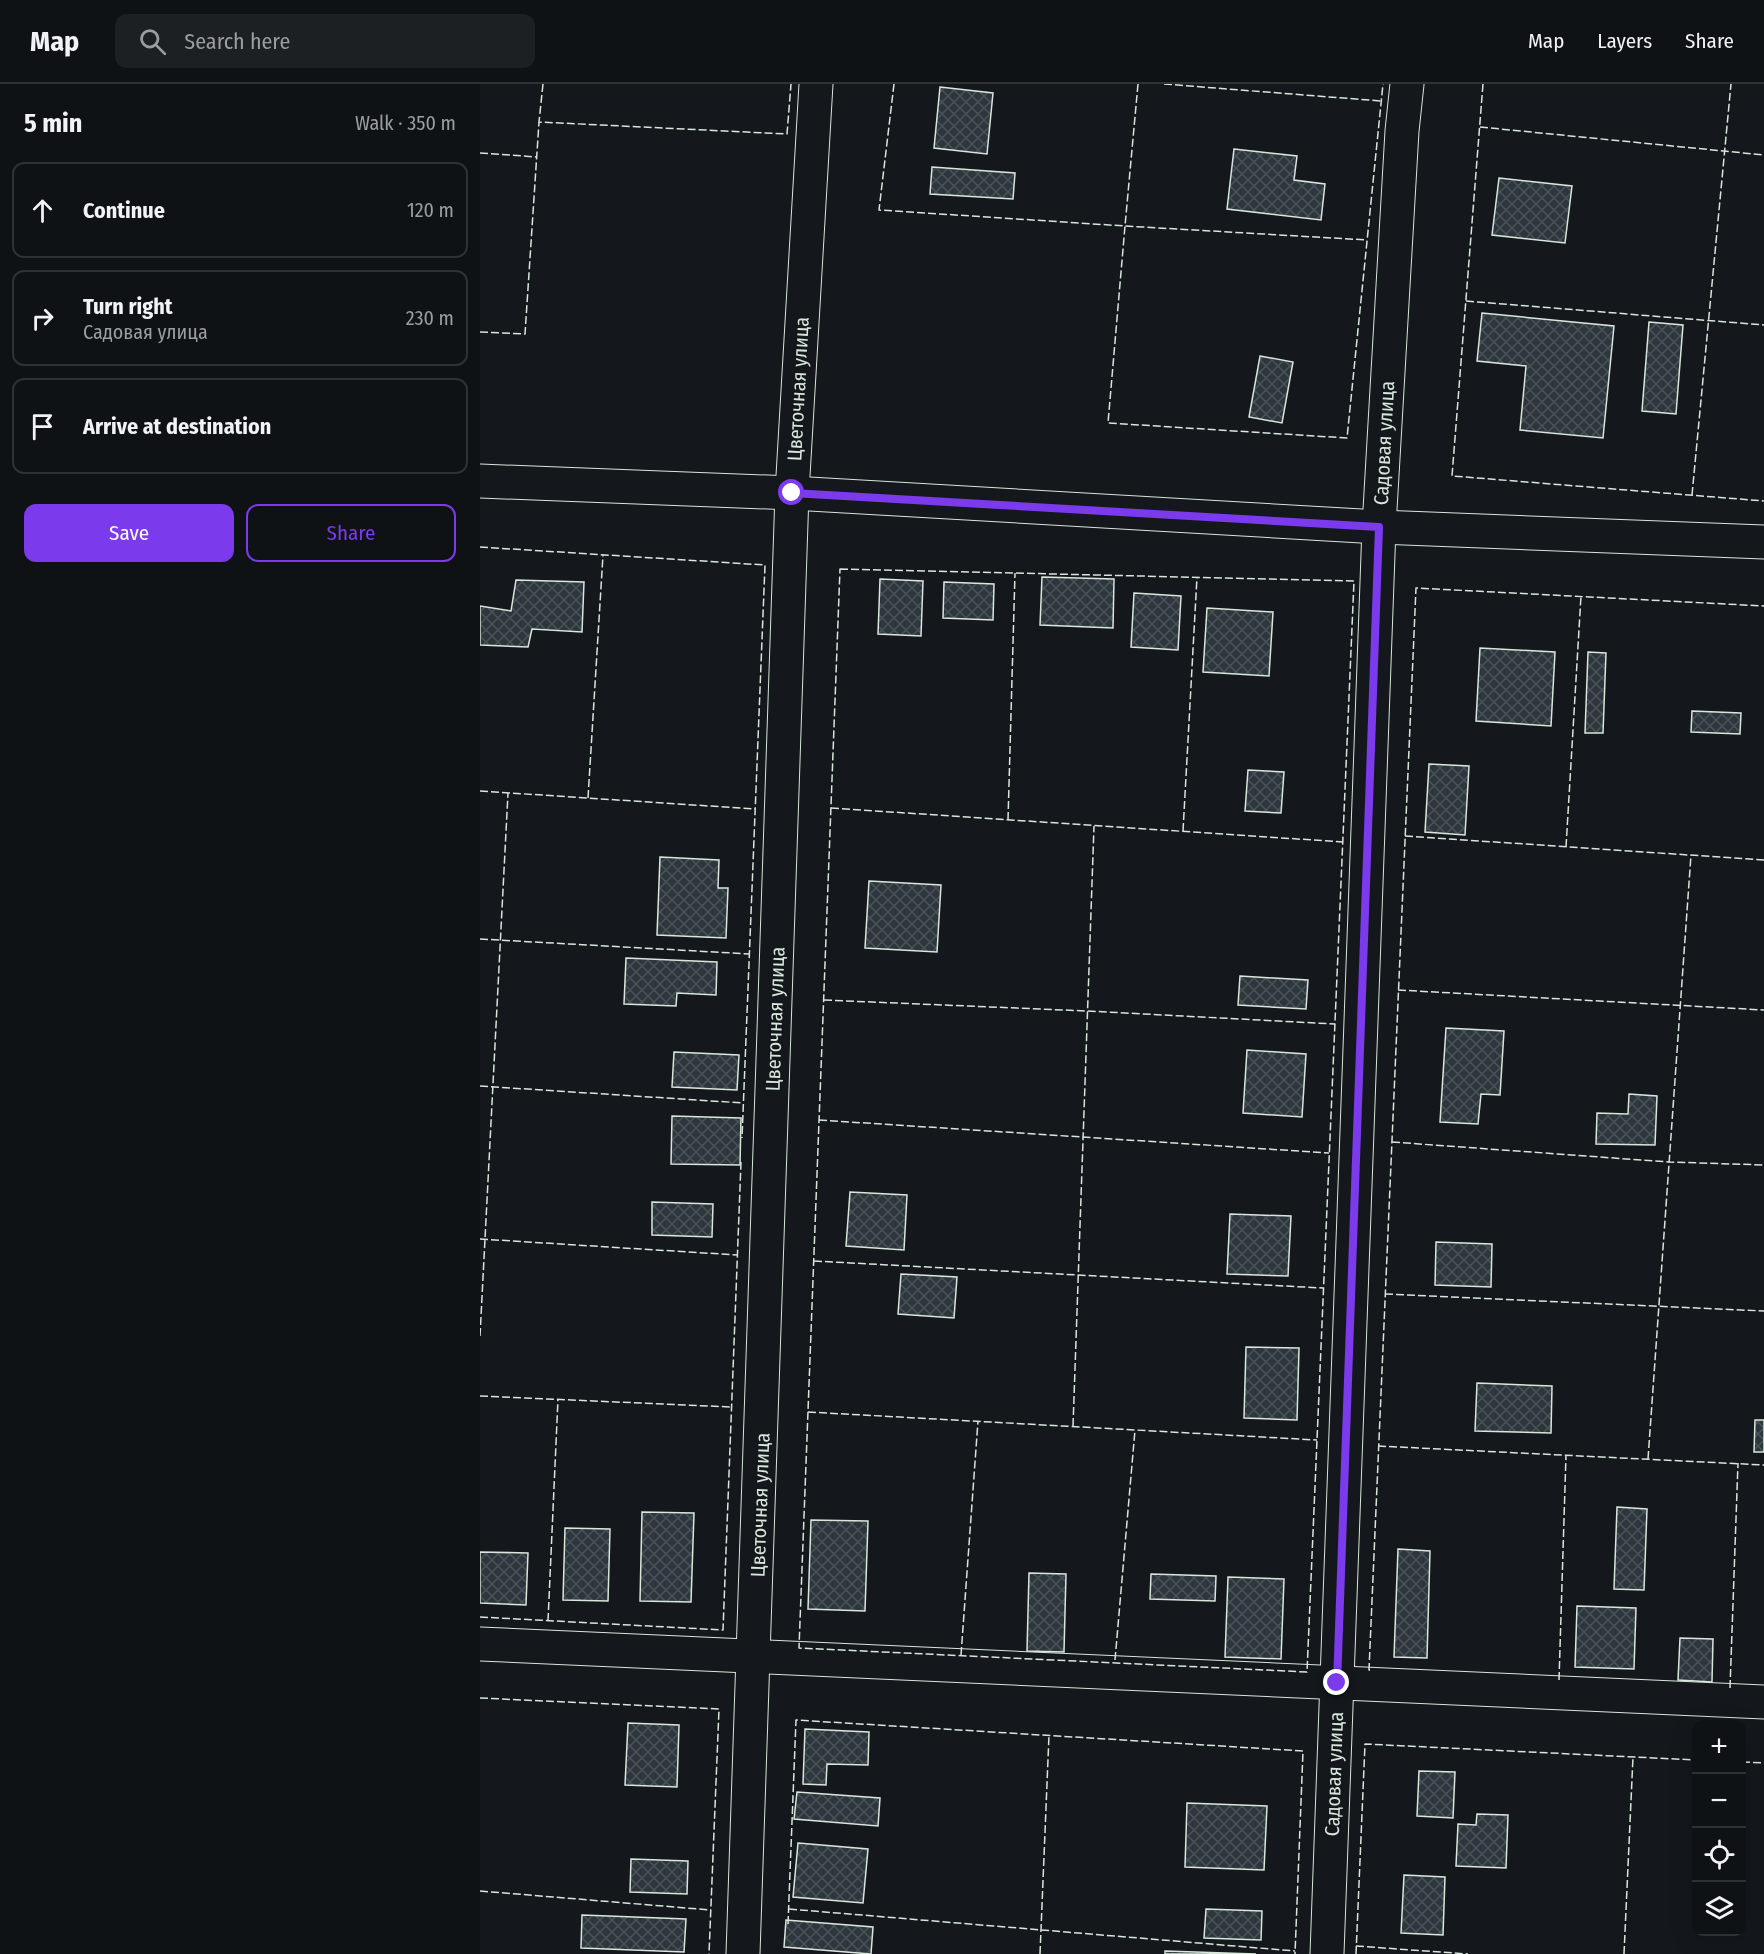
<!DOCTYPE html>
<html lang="en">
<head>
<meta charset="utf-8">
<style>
  :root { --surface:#0f1215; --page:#1d2022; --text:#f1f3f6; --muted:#9b9ea0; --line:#2f3234; --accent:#7c3aed }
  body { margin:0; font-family:"Fira Sans Condensed",sans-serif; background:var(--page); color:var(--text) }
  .controls { position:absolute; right:18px; bottom:18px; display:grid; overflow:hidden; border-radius:12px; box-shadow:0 6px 24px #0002 }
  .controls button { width:54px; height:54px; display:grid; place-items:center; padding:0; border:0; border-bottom:2px solid var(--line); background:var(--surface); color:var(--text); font:30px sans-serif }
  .stop { position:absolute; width:18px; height:18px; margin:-14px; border:4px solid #7c3aed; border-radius:50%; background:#fff }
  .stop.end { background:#7c3aed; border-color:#fff; box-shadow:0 2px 6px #0008 }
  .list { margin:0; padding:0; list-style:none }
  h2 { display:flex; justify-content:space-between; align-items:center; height:78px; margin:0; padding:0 24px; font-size:26px }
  h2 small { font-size:20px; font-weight:400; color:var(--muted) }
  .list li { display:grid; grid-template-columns:39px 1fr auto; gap:18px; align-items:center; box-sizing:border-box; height:96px; margin:0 12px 12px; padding:0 12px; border:2px solid var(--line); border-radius:12px }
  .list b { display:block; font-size:22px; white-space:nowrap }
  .list p { margin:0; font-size:20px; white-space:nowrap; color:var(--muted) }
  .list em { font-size:20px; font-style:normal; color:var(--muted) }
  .actions { display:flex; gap:12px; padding:18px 24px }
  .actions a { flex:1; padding:14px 0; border:2px solid var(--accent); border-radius:12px; text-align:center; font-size:21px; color:var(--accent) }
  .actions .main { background:var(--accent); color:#fff }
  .icon { flex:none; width:33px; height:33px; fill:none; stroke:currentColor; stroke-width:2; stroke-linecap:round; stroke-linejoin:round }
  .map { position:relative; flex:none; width:1284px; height:1870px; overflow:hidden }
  header { display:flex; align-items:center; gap:36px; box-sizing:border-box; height:84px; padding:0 30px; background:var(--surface); border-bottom:2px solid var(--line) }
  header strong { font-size:28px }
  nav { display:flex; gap:33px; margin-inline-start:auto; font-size:21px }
  .search { width:420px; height:54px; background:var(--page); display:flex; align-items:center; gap:15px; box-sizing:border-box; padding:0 21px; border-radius:12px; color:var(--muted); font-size:22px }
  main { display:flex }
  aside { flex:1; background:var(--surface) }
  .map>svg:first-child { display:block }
</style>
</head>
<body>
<header>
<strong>Map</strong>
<div class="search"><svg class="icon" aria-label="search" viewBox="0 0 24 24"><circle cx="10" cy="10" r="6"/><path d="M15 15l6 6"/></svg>Search here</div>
<nav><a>Map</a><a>Layers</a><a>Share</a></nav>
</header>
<main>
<aside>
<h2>5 min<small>Walk · 350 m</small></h2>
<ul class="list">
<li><svg class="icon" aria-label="ahead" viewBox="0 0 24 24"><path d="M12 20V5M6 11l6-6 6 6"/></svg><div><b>Continue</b></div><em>120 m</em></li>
<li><svg class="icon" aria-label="right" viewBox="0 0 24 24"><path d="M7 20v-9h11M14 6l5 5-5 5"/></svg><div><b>Turn right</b><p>Садовая улица</p></div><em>230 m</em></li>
<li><svg class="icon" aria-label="arrive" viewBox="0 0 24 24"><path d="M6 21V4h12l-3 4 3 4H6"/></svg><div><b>Arrive at destination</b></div></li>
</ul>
<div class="actions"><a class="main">Save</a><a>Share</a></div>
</aside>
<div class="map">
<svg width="1284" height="1870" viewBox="0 0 1284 1870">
  <defs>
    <pattern id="building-cross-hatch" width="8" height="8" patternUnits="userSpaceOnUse" patternTransform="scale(1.5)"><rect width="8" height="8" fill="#2c363c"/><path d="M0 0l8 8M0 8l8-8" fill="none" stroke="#4a5358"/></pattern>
  </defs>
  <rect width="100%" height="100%" fill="#14181c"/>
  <g fill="url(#building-cross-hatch)" stroke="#d8e6dc" stroke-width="1.5">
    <path d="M460,3L513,9L507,70L454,64Z"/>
    <path d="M754,65L817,72L814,96L845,100L841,136L747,125Z"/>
    <path d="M452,83L535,89L533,115L450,110Z"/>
    <path d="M1019,94L1092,102L1085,159L1012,151Z"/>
    <path d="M1002,229L1134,242L1123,354L1040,346L1046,282L997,277Z"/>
    <path d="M1169,238L1203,241L1196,330L1162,327Z"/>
    <path d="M780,272L813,278L802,339L769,333Z"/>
    <path d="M562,493L634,495L633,544L560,541Z"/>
    <path d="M400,495L443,497L441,552L398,550Z"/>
    <path d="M36,496L104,498L102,548L52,545L48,563L0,561V522L31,527Z"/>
    <path d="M464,498L514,500L513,536L463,534Z"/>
    <path d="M654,509L701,512L698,566L651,563Z"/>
    <path d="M727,524L793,528L789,592L723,588Z"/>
    <path d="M1000,564L1075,568L1071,642L996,637Z"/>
    <path d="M1108,568L1126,569L1123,649H1105Z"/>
    <path d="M1212,627L1261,629L1260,650L1211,648Z"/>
    <path d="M949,680L989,682L985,751L945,748Z"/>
    <path d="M768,686L804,688L801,729L765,727Z"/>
    <path d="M180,773L239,776L238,804H248L246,854L177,851Z"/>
    <path d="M389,797L461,801L457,868L385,864Z"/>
    <path d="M146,874L237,878L236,911L197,909L196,922L144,920Z"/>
    <path d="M760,892L828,896L826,925L758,921Z"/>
    <path d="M966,944L1024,947L1020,1011L1001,1010L998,1040L960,1038Z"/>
    <path d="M767,966L826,970L822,1033L763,1029Z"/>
    <path d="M194,968L259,971L257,1006L192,1003Z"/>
    <path d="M1149,1010L1177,1012L1175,1061L1116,1060L1117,1029L1148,1030Z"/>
    <path d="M192,1032L261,1034L260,1081L191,1080Z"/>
    <path d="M370,1108L427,1111L424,1166L366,1162Z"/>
    <path d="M172,1118L233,1120L232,1153L172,1151Z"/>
    <path d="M750,1130L811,1132L808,1192L747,1190Z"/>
    <path d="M956,1158L1012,1160L1011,1203L955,1201Z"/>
    <path d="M421,1190L477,1193L474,1234L418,1230Z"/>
    <path d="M766,1263L819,1264L817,1336L764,1334Z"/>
    <path d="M997,1299L1072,1302L1071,1349L995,1347Z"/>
    <path d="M1275,1336H1284V1368H1274Z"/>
    <path d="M1137,1423L1167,1425L1164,1506L1134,1505Z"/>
    <path d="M162,1428L214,1429L211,1518L160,1517Z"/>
    <path d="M331,1436L388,1437L385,1527L328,1525Z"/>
    <path d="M85,1444L130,1445L128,1517L83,1516Z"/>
    <path d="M918,1465L950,1467L947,1574L914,1573Z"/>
    <path d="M0,1468L48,1469L46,1521L0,1519Z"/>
    <path d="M549,1489L586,1490L584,1568L547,1567Z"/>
    <path d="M671,1490L736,1492L735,1517L670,1515Z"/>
    <path d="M748,1493L804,1495L801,1575L745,1573Z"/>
    <path d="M1097,1522L1156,1524L1154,1585L1095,1583Z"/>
    <path d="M1200,1554L1233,1555L1232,1598L1198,1596Z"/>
    <path d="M148,1639L199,1641L197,1703L145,1701Z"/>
    <path d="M325,1645L389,1648L388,1681L347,1680L346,1701L323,1700Z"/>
    <path d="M939,1687L975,1688L973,1734L937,1732Z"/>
    <path d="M317,1708L400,1714L398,1742L314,1735Z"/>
    <path d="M707,1719L787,1722L784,1786L705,1783Z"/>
    <path d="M997,1730L1028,1731L1026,1784L976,1782L978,1740L996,1741Z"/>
    <path d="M318,1759L388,1765L383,1819L313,1813Z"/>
    <path d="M151,1775L208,1777L207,1810L150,1808Z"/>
    <path d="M924,1791L965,1793L963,1851L921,1849Z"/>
    <path d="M726,1825L782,1827L781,1856L724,1854Z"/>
    <path d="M102,1831L206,1835L204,1868L101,1864Z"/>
    <path d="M306,1836L393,1843L391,1870L304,1863Z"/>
    <path d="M685,1867L776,1870H685Z"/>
  </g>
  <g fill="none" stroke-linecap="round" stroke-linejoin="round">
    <defs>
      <g id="minor">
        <path d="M0,397L312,409L899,443L1284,458"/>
        <path d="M0,1560L1284,1618"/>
        <path d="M263,1870L312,409L336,0"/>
        <path d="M847,1870L899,443L922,47L927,0"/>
      </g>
    </defs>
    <use href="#minor" stroke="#d8e6dc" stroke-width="35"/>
    <use href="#minor" stroke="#14181c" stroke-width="33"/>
    <g stroke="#d8e6dc" stroke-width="1.5" stroke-dasharray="8 3" stroke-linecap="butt">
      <path d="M63,0L59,38L307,50L311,0"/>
      <path d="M414,0L399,126L645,142L628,339L867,354L903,0"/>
      <path d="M658,0L645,142L887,156"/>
      <path d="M684,0L901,17"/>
      <path d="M1003,0L972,392L1284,417"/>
      <path d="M1000,43L1284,71"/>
      <path d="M0,69L57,73"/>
      <path d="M986,217L1284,241"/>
      <path d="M0,248L45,250L59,38"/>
      <path d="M1212,411L1251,0"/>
      <path d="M0,463L285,481L262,1054"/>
      <path d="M360,485L874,497L827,1588L319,1564Z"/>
      <path d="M0,707L275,725"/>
      <path d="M108,714L123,471"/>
      <path d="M351,724L863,758"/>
      <path d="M528,736L535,489"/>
      <path d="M703,747L717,493"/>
      <path d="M925,752L1284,776"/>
      <path d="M1086,763L1101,512"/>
      <path d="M0,855L270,870"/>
      <path d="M918,906L1284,926"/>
      <path d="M344,916L607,927L855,940"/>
      <path d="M0,1002L263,1019"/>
      <path d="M339,1036L849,1069"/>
      <path d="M912,1058L1189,1078L1284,1081"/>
      <path d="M0,1155L257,1171"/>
      <path d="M334,1177L843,1204"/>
      <path d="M905,1210L1284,1227"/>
      <path d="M0,1252L28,709"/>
      <path d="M0,1312L251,1323"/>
      <path d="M328,1328L837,1356"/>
      <path d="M593,1342L614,742"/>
      <path d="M898,1362L1284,1381"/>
      <path d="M1168,1375L1211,771"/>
      <path d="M0,1533L243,1546L261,1078"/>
      <path d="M68,1537L78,1315"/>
      <path d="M481,1571L498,1337"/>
      <path d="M635,1576L655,1346"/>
      <path d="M890,1586H889L936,504L1284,522"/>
      <path d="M1079,1596L1086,1371"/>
      <path d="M1250,1604L1258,1379"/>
      <path d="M0,1614L239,1625L229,1870"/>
      <path d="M1262,1678L1284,1679"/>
      <path d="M0,1807L231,1826"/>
      <path d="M309,1825L815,1867"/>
      <path d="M308,1840L316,1636L823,1667L815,1870"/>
      <path d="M876,1862L988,1870"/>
      <path d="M560,1870L569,1651"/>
      <path d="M876,1870L885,1660L1216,1676"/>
      <path d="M1144,1870L1153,1673"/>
    </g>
  </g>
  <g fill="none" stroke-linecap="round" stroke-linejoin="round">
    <path stroke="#7c3aed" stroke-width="8" d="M312,409L899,443L857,1599"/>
  </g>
  <g text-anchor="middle" stroke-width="4.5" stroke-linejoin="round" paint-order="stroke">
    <g font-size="20" fill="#d8e6dc" stroke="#14181c">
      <text transform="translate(318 305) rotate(-87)" y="7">Цветочная улица</text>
      <text transform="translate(904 359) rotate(-87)" y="7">Садовая улица</text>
      <text transform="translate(295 935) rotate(-88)" y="7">Цветочная улица</text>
      <text transform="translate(280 1421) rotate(-88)" y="7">Цветочная улица</text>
      <text transform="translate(854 1690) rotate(-88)" y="7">Садовая улица</text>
    </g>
  </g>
</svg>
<div class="controls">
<button>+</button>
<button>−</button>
<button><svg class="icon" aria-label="locate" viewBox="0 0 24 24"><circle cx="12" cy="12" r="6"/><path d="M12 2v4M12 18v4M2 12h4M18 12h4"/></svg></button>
<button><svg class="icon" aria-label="layers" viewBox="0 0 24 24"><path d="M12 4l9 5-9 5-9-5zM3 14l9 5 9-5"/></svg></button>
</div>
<div class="stop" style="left:312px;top:409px"></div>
<div class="stop end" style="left:857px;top:1599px"></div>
</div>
</main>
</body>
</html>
